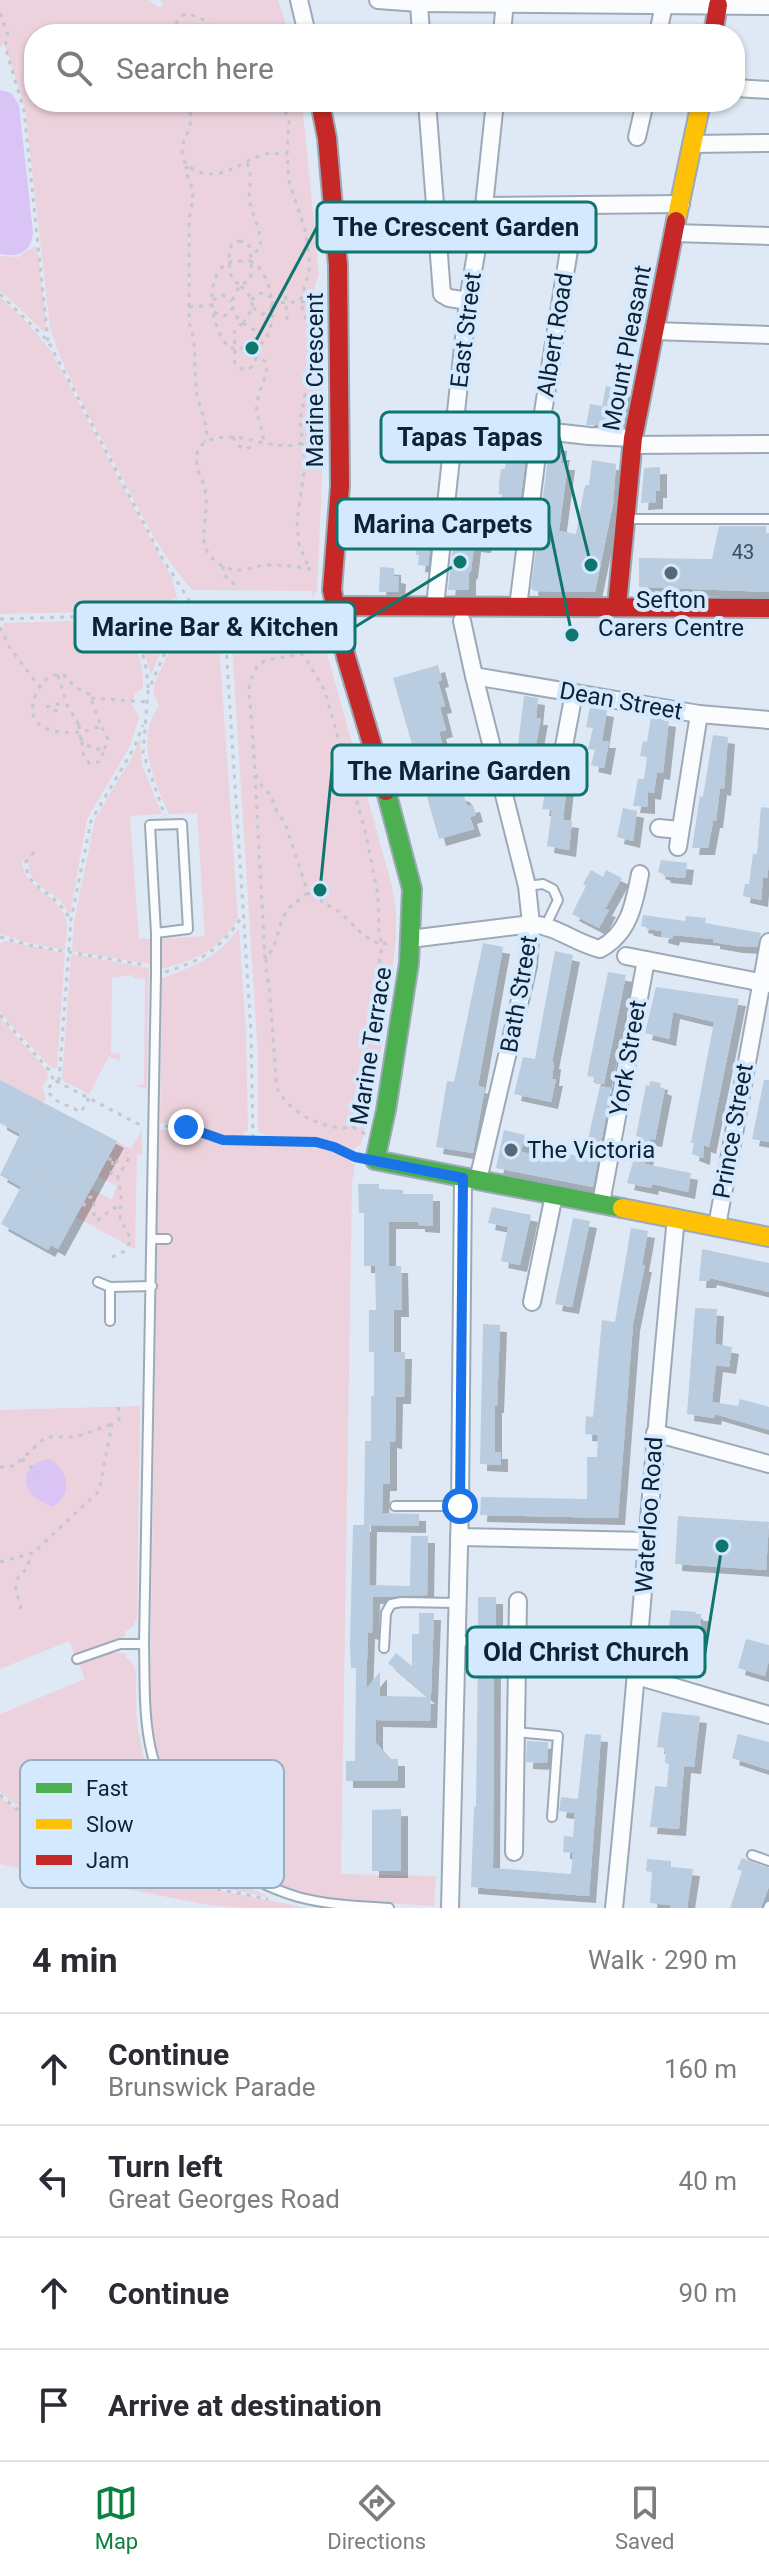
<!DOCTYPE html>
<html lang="en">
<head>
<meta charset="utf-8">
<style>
  :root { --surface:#fff; --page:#f2f2f3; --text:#2b2b33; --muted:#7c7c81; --line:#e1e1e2; --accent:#0b8043 }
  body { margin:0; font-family:Roboto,sans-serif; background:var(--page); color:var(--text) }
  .stop { position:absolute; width:24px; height:24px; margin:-18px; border:6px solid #1a73e8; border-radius:50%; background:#fff }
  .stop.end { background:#1a73e8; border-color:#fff; box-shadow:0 2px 8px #0008 }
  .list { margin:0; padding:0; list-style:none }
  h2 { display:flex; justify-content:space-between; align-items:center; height:104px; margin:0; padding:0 32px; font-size:34px }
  h2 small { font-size:26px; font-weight:400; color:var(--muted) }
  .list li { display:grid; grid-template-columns:52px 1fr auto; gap:24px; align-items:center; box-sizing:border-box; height:112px; padding:0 32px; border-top:2px solid var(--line) }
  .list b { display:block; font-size:30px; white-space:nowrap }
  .list p { margin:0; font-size:26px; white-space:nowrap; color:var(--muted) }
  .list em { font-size:26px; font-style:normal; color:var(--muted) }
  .icon { flex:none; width:44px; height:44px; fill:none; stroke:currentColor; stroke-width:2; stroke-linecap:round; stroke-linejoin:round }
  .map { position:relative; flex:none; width:769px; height:1908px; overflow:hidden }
  .search { position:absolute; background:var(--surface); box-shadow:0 2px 6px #0004; left:24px; right:24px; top:24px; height:88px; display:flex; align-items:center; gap:20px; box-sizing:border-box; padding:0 28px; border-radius:32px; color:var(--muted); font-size:30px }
  .sheet { height:552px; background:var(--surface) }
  nav { display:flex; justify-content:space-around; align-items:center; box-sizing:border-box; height:112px; border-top:2px solid var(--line); background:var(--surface); font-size:22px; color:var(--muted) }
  nav a { display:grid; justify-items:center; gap:4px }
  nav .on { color:var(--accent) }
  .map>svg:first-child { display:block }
</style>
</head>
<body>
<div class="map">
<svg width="769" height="1908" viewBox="0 0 769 1908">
  <defs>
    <filter id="shadow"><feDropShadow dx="7" dy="7" stdDeviation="0" flood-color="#0004"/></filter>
  </defs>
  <rect width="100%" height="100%" fill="#dee9f5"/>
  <g fill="#ecd2dc">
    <path d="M0,0H149L158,7L163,6L161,0H278L289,34H34V102H302L319,275C308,296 318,309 321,329C322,339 322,350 322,360C326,437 320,514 317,590L312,598V591L193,590C159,554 139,509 116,466C92,421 65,376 50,328L25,108L4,42L0,49Z"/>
    <path d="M34,247H37L47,330L44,332L0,290V256L18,257Z"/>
    <path d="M0,297L22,317L51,351L172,579L178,600L173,598L171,602L176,606L170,610L0,614Z"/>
    <path d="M162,617L170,618L172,625L151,675L141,642L122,618Z"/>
    <path d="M111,620C135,633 144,662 143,688L135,694L131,703L139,717L130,746L87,819L70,915C66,910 63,903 58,899C46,888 28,882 29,864L23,861L22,863C25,889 57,894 65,917C69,927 66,939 65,950L29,943L0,934V629H3V623Z"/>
    <path d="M197,626L218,629L238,918C218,951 198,959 161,969L162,939L205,936L197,813L169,814C153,778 135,740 159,705L154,694V685L174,640L192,633Z"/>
    <path d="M231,629H305L324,643L392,886L396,912V938L387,1013L372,1103L361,1144L353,1150L324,1139L269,1137L258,1131V1056Z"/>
    <path d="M140,737L142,765L162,814L130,816L139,939H152L150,964L72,951L74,922L95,819L134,754Z"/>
    <path d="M239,927L246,1034L248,1131H246L240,1139L220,1136L187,1124L160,1123L162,978C192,967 221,957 239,927Z"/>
    <path d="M7,941L65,953L57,1068H51L0,1012V945L2,942Z"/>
    <path d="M71,954L149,968L147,1089L135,1086L144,1084L145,979L133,978V975L112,978L111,1053L121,1054L119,1061L109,1056L89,1094L62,1080Z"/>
    <path d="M0,1018L47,1071L48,1078L42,1087L46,1098L43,1103L0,1080Z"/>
    <path d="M142,1129V1155L137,1154L135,1249L76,1217L58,1249L51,1245L48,1250L85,1185L112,1200L117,1186L98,1176L117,1141L131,1149Z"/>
    <path d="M159,1130C167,1130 177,1129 185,1130C197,1132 208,1140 221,1143C264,1151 320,1130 355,1165L352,1183L341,1874L436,1876L434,1906C393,1903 351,1903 312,1895C251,1881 192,1839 167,1781C155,1752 151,1722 150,1691L157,1247L162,1242L161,1236L157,1232Z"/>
    <path d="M140,1406L137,1617L134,1625L125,1632V1636L75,1655L69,1641L0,1669V1410Z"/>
    <path d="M112,1652L127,1654L125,1657C131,1661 134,1665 136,1672C137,1680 135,1689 136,1697C136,1711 137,1726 140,1740C152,1811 204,1869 269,1897C203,1883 131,1874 71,1842C45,1829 23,1810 0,1792V1714L85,1679L79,1664Z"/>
    <path d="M0,1797L55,1838L85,1853L127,1868L187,1884L308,1908H244L208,1905L0,1864Z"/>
  </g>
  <g fill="#d9c4f5">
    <path d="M0,90L11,93L19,105L33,232C32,252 18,258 0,254Z"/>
    <path d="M50,1459C69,1470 74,1497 51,1507C45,1503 38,1500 34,1496C18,1480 28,1461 50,1459Z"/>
  </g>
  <g fill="#b9cce0" filter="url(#shadow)">
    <path d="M606,386L626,390L619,425H586L590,404L602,406Z"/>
    <path d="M520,439L528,440L515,543L507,541L508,528L497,527L502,494H499V483L501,469H505L507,456L515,457Z"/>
    <path d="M550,443L560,444L559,453H563L561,463H568L559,531L576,534L584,489L586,485H589L592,460L616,464L613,504L595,592L534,591L531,588Z"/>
    <path d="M660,467V491H656V502L641,503L644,468Z"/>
    <path d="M378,510L434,514L428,566L418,565L419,555H416L419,526L378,524Z"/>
    <path d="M719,526H766V533H769V592L639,587V558L712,559Z"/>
    <path d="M455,528L486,532L484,546L474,545L471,571L469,573V590H448Z"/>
    <path d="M380,567L394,568V576L399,577L398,592H379Z"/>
    <path d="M438,665L442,680L438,681L445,706L440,707L446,730L439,732L445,754L452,752L460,781L442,786L464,796L467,806L473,805L476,815L470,817L474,829L439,839L393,678Z"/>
    <path d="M524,696L538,698L536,718H541L531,772L515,770Z"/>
    <path d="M590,707L607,710L602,741H609L604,768L591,765L595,750L588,749L593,728L586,727Z"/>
    <path d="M651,717L669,720L663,773L657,772L654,793L648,792V807L633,806L638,779H644L647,757L640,756L643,741L647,742Z"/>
    <path d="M713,735L728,737L724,789L720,788L716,821H713L708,848H692L700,796L703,797Z"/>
    <path d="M547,782L567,785L563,820L572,821L569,850L547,846L552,810L542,809Z"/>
    <path d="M761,807L769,808V863L767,878L763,877L761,900L743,896L745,884H749L753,854H757Z"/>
    <path d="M623,808L637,811L633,841L617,837Z"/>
    <path d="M661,860L687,863L685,878L663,876L664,874L658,872Z"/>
    <path d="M591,870L603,877L606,870L622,878L605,909L609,910L599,928L572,914L586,886L583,884Z"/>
    <path d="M643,915L685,921L686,916L706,918L705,923L761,933L757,947L736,946L713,942V939L673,935L672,939L661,936L662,931L647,929L646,927L641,926Z"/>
    <path d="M483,943L503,947L478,1086L485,1088L473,1153L436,1147L447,1081L454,1082Z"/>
    <path d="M555,951L573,955L552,1062H554L552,1079H556L551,1102L514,1094L523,1057L535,1059Z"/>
    <path d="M608,972L626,975L604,1084L593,1082L594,1077L587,1076Z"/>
    <path d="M656,987L739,999L709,1147L704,1145L703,1158L692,1154L694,1143H691L714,1022L673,1012L669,1039L645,1033Z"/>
    <path d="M0,1080L117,1141L58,1249L51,1245L48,1250L1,1224L21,1187L0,1175L20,1134L0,1123Z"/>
    <path d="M764,1080H769V1142L752,1139Z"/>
    <path d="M650,1081L661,1083L660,1087L665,1089L655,1140L650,1139L645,1164L691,1173L688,1192L652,1184L651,1188L627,1183L640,1137L636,1136L646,1085L649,1086Z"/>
    <path d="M600,1086L611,1088L593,1187L496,1168L504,1130L525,1135L521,1152L542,1156L544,1149L584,1157Z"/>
    <path d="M358,1184H379V1189L403,1190V1194H433V1226L418,1225V1222H389V1266H401L402,1310H394V1352H405L404,1397H396L395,1442L390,1441V1484H383L382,1513L419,1514V1526L370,1525L369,1585L410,1586L411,1536H428L427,1595L373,1597L372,1633L368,1632L366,1689L380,1672V1696L428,1697L388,1663L396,1653L412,1666V1634H419V1613H434L430,1721L376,1720V1743L390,1759H398V1781H346V1761H355L356,1668H351L350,1644L353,1525H364L365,1441H371V1396H374V1352H369V1310H376L375,1266H364V1213H359Z"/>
    <path d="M492,1207L531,1215L520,1265L501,1261L508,1227L488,1223Z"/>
    <path d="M573,1218L590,1221L572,1307L555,1304Z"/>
    <path d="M631,1228L648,1231L642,1265H645L633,1324L618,1518L480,1515L481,1497L587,1499V1457H597L598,1435L585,1434L586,1416L593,1417L602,1320L615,1322Z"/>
    <path d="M702,1249L769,1263V1292L710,1278L709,1281H699Z"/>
    <path d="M695,1308L717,1309L715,1344L732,1347L729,1367L716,1365L712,1402L738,1406L740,1399L769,1407V1430L715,1414L714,1418L687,1414Z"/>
    <path d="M483,1324L500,1325L497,1406H495V1452H501V1465L480,1464Z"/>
    <path d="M678,1516L769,1522L766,1570L675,1564Z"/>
    <path d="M478,1597H496V1632L478,1631Z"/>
    <path d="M671,1610L696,1612V1614H701L700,1646L693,1644L692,1656L676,1655L677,1650L666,1648Z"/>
    <path d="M746,1639L769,1645V1660L765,1676L738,1668Z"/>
    <path d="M478,1655H494L493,1868L571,1874L573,1853L563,1852L564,1836L573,1837L575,1813L559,1811L561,1797L578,1799L585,1734L601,1735L589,1896L471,1887L474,1807H476Z"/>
    <path d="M662,1712L700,1716L694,1767L684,1766L679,1829L650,1827L655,1786L667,1787L669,1764L665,1763L666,1748L657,1747Z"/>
    <path d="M738,1734L769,1742V1770L732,1758Z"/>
    <path d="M527,1741L548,1742L547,1763L526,1762Z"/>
    <path d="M401,1809V1871H372V1810Z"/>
    <path d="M742,1858L769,1868V1886L761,1908H730L742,1871L737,1869Z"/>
    <path d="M647,1859L671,1861V1867L693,1869L687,1908H670V1905L650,1903L652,1872L646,1871Z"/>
  </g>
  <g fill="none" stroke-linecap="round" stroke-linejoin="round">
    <defs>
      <g id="lane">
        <path d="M629,519H769"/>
        <path d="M527,886L543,884L553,889L558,900L546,925"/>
        <path d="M156,933L188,929L182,824L150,825L156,933V975L144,1644C145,1681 143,1718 152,1754C168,1824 231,1877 298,1897C328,1905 358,1906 389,1908"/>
        <path d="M152,1239H167"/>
        <path d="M98,1282L110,1287L152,1286"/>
        <path d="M110,1321V1287"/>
        <path d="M395,1506H460"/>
        <path d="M456,1641L518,1643"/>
        <path d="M384,1648L386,1613L391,1604L402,1602L457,1603"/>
        <path d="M77,1659L120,1644H144"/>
        <path d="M516,1732L558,1736L552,1817"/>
        <path d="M752,1855L769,1861"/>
        <path d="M768,1908L769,1906"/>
      </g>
      <g id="street">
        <path d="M299,0L307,34"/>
        <path d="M378,0L419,3L769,6"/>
        <path d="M419,3L421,34"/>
        <path d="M502,34L505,0"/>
        <path d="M658,34L664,4"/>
        <path d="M735,88L769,90"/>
        <path d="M427,102L442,294L449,298L468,301"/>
        <path d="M637,137L645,102"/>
        <path d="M693,144L769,143"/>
        <path d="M484,206L681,204"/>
        <path d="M674,233L769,236"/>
        <path d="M653,331L769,335"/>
        <path d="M455,421L589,436L633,438"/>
        <path d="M632,445L769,444"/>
        <path d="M435,606L468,301L484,206L495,102"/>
        <path d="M518,607L540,431L576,206"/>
        <path d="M462,621L474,676L527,886L531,924L528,966L478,1180"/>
        <path d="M474,676L699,714L769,720"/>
        <path d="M544,762L571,763"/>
        <path d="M561,762L574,693"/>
        <path d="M659,828L679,830"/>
        <path d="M678,847L699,714"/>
        <path d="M410,939L531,924C557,926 575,943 600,949C629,933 634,905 640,874"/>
        <path d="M626,956L769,984"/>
        <path d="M601,1203L646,960"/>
        <path d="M717,1226L769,942"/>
        <path d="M532,1302L554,1195"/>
        <path d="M655,1433L769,1464"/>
        <path d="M459,1537L647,1541"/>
        <path d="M637,1676L769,1715"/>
        <path d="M514,1852L518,1601"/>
        <path d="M450,1908L460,1506L463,1178"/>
        <path d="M614,1908C638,1678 653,1448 676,1218"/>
      </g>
      <path id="fast" d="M386,791L412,889L409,963L386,1110L375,1160L622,1208"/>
      <g id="slow">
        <path d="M676,221L701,102"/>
        <path d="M622,1208L769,1237"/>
      </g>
      <g id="jam">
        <path d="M713,34L718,5"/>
        <path d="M320,102L327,138L338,265L340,486L332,590L346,657L386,791"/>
        <path d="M617,606L633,438L676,221"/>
        <path d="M335,610L343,606L769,608"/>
      </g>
    </defs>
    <use href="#lane" stroke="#9caab8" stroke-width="12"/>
    <use href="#street" stroke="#9caab8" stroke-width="20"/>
    <use href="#fast" stroke="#9caab8" stroke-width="22"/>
    <use href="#slow" stroke="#9caab8" stroke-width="22"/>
    <use href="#jam" stroke="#9caab8" stroke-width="22"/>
    <g stroke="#c2c8ce" stroke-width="3" stroke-dasharray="4 6" stroke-linecap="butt">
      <path d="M0,13L8,35L5,46L24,111L48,341"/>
      <path d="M178,34C174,26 176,19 185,14C198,16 210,20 214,34"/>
      <path d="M263,34L276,27L289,25"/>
      <path d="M279,34L282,26"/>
      <path d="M187,102C199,131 178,136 183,157C184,164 189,167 195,170C220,182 240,163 261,155C270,152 278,154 287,154"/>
      <path d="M281,102L289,121L287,154L289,181L305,230L309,255V272L301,299L303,313L311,330L313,354L300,420L305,465L297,522L299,544L309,569"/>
      <path d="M247,163C254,177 247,189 250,203C254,220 262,230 260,249L250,255"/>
      <path d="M188,166L185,169L192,188L193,200L189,220V322L194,340L196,392L207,429L205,442"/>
      <path d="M239,241L245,242L250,247L252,272L250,279L241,286L232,279L230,272L229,250L232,244Z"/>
      <path d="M250,261C274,270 282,336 257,346C249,349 238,348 230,348C212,333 203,280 225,265C231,260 242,261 250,261Z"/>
      <path d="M241,286L250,296L253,308L243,323C230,313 229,297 241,286Z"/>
      <path d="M285,286L287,320"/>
      <path d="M0,294L48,341L161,556L197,613L172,637L148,691L143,753L165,816"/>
      <path d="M213,300L222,295L232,301"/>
      <path d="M251,300L261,293L271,297"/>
      <path d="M271,303L323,301"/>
      <path d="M189,307L213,305"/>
      <path d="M253,308L263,314L271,308"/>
      <path d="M214,312L225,316L233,308"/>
      <path d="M243,323L254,330C255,337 258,355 255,362C252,371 239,372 235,363C233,357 237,350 235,344C233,333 233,330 243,323Z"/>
      <path d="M256,352L267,364C267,379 258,390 257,404C255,418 265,430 263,444"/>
      <path d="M233,437L237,445L246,449L251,447L252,441"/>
      <path d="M302,443C269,454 237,426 206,442C192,449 196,468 202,480C211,499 203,520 204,540C205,557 221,569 238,570C248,570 258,565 268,565C285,565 301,567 317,570"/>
      <path d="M223,566V574L234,584L235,589"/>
      <path d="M224,615L251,1032L253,1140"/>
      <path d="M113,616C139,631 147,660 148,688"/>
      <path d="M0,619L197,613L268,615L319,611"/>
      <path d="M0,627L11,650L40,687"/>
      <path d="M303,654L321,629"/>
      <path d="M53,675H64L75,687L89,694L101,726C75,738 18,737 36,694C40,685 44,680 53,675Z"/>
      <path d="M58,675L67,705L79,725"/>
      <path d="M91,698L147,702"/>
      <path d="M46,707L58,704L59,710L47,712"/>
      <path d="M80,738L87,745L104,751L108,739L101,726"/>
      <path d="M82,742L83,754L89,763L99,762L104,751"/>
      <path d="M255,775L265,959"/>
      <path d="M34,852L26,862C25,884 47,890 59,904C64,909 67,915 71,920"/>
      <path d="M306,894L320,893L322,903C349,911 356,938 382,944L379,934L378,895L365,830L324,689L303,654L266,660L259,664L253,673L249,687L255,773L263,788L270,794L277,812L285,823L306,887V894L289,908L282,919L275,943L265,963L269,985L277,1088C288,1113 327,1132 353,1127"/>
      <path d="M0,937L33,946L145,965"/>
      <path d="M165,972C203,960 220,950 243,915"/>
      <path d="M0,1015L49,1070L54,1081"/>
      <path d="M59,1081L71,920L91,821L134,748L143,725"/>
      <path d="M89,1098L81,1112L55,1100L48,1092V1088L56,1081L142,1126"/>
      <path d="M165,1126C190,1127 202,1136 225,1140C253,1145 284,1139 312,1142C330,1144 343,1154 359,1158"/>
      <path d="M365,1134L353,1127L363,1080L382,944L391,942"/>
      <path d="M108,1158L116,1163L118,1160"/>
      <path d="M113,1161L111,1174L118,1177"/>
      <path d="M33,1174L76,1206L84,1205L90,1197L94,1198V1216L97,1221L113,1208L121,1207"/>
      <path d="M112,1257L125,1251L130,1242L128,1232L120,1220L121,1194L118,1177L129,1158L127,1152"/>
      <path d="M22,1459L38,1473"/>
      <path d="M0,1467L14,1466L46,1437H76L112,1424"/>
      <path d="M0,1562L33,1553L99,1491L112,1424L119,1420L118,1401"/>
      <path d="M21,1609C16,1586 9,1583 29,1567L28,1555"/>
      <path d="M0,1795C22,1813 45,1831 71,1845C129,1875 205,1886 268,1899"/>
    </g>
    <use href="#lane" stroke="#fafcfe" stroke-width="8"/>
    <use href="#street" stroke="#fafcfe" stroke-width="16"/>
    <use href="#fast" stroke="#4caf50" stroke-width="18"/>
    <use href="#slow" stroke="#ffc107" stroke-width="18"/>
    <use href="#jam" stroke="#c62828" stroke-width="18"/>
    <path stroke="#c2c8ce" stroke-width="3" stroke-dasharray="4 6" stroke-linecap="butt" d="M79,725L80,738"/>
  </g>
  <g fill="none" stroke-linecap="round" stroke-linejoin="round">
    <path stroke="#1a73e8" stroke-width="10" d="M186,1127L223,1140L316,1142L334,1147L355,1157L463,1178L460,1506"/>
  </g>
  <g fill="#576878" stroke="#d5e9fe" stroke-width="3">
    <circle cx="671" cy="573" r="8"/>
    <circle cx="511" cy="1150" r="8"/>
  </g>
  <g text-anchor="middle" stroke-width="8" stroke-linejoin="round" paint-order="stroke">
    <g font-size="20" fill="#394c60">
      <text x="743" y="559">43</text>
    </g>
    <g font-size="24" fill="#0e2235" stroke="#d5e9fe">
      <text transform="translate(466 330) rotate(-83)" y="8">East Street</text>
      <text transform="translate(555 335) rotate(-81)" y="8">Albert Road</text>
      <text transform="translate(627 348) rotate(-79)" y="8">Mount Pleasant</text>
      <text transform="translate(315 380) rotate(-90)" y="8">Marine Crescent</text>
      <text transform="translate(621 701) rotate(10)" y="8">Dean Street</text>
      <text transform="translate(519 994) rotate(-80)" y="8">Bath Street</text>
      <text transform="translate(371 1046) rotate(-81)" y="8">Marine Terrace</text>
      <text transform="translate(628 1058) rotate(-80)" y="8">York Street</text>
      <text transform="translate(733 1131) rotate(-80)" y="8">Prince Street</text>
      <text transform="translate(649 1515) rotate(-86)" y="8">Waterloo Road</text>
    </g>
    <g font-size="24" fill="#0e2235" stroke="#d5e9fe">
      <text x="671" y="608">Sefton<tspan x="671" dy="28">Carers Centre</tspan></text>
      <text x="527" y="1158" text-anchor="start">The Victoria</text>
    </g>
  </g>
  <rect x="20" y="1760" width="264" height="128" rx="12" fill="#d5e9fe" stroke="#99adc2" stroke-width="2"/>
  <rect x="36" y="1783" width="36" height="10" fill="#4caf50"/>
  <rect x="36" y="1819" width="36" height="10" fill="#ffc107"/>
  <rect x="36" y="1855" width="36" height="10" fill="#c62828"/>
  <g font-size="22" fill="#0e2235">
    <text x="86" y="1796">Fast</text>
    <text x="86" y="1832">Slow</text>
    <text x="86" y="1868">Jam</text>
  </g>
  <path fill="none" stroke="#0f766e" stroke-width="3" d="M252 348L317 227M591 565L559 437M572 635L549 524M460 562L355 627M320 890L332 770M722 1546L705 1652"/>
  <g fill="#0f766e" stroke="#d5e9fe" stroke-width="3">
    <circle cx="252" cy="348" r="8"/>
    <circle cx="591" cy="565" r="8"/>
    <circle cx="572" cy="635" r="8"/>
    <circle cx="460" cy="562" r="8"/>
    <circle cx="320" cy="890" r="8"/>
    <circle cx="722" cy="1546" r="8"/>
  </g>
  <g fill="#d5e9fe" stroke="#0f766e" stroke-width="3">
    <rect x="317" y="202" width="279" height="50" rx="8"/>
    <rect x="381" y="412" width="178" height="50" rx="8"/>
    <rect x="337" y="499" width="212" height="50" rx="8"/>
    <rect x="75" y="602" width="280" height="50" rx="8"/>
    <rect x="332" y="745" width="255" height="50" rx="8"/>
    <rect x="467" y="1627" width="238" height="50" rx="8"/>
  </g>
  <g font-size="26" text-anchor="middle" font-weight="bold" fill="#0e2235">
    <text x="456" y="236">The Crescent Garden</text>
    <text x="470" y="446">Tapas Tapas</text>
    <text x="443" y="533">Marina Carpets</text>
    <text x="215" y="636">Marine Bar &amp; Kitchen</text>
    <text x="459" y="780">The Marine Garden</text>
    <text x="586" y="1661">Old Christ Church</text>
  </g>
</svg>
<div class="stop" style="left:460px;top:1506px"></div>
<div class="stop end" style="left:186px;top:1127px"></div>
<div class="search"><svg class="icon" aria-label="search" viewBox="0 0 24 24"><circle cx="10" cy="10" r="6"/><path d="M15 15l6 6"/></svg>Search here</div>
</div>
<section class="sheet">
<h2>4 min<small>Walk · 290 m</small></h2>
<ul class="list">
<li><svg class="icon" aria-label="ahead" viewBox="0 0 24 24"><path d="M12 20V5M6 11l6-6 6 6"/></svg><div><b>Continue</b><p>Brunswick Parade</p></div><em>160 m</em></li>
<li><svg class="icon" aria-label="left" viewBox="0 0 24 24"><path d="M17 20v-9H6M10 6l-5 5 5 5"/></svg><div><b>Turn left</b><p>Great Georges Road</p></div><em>40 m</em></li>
<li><svg class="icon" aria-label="ahead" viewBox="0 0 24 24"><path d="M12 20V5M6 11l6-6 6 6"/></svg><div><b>Continue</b></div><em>90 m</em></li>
<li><svg class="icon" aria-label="arrive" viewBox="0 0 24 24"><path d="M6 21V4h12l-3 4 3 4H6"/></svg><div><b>Arrive at destination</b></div></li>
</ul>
</section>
<nav>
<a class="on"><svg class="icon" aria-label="map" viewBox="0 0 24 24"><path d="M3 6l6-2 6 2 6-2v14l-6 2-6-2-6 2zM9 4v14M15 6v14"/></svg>Map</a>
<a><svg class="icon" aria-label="directions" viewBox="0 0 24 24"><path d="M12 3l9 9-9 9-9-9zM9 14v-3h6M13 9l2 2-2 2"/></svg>Directions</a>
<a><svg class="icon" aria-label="saved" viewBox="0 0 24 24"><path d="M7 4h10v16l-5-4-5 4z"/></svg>Saved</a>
</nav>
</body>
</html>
